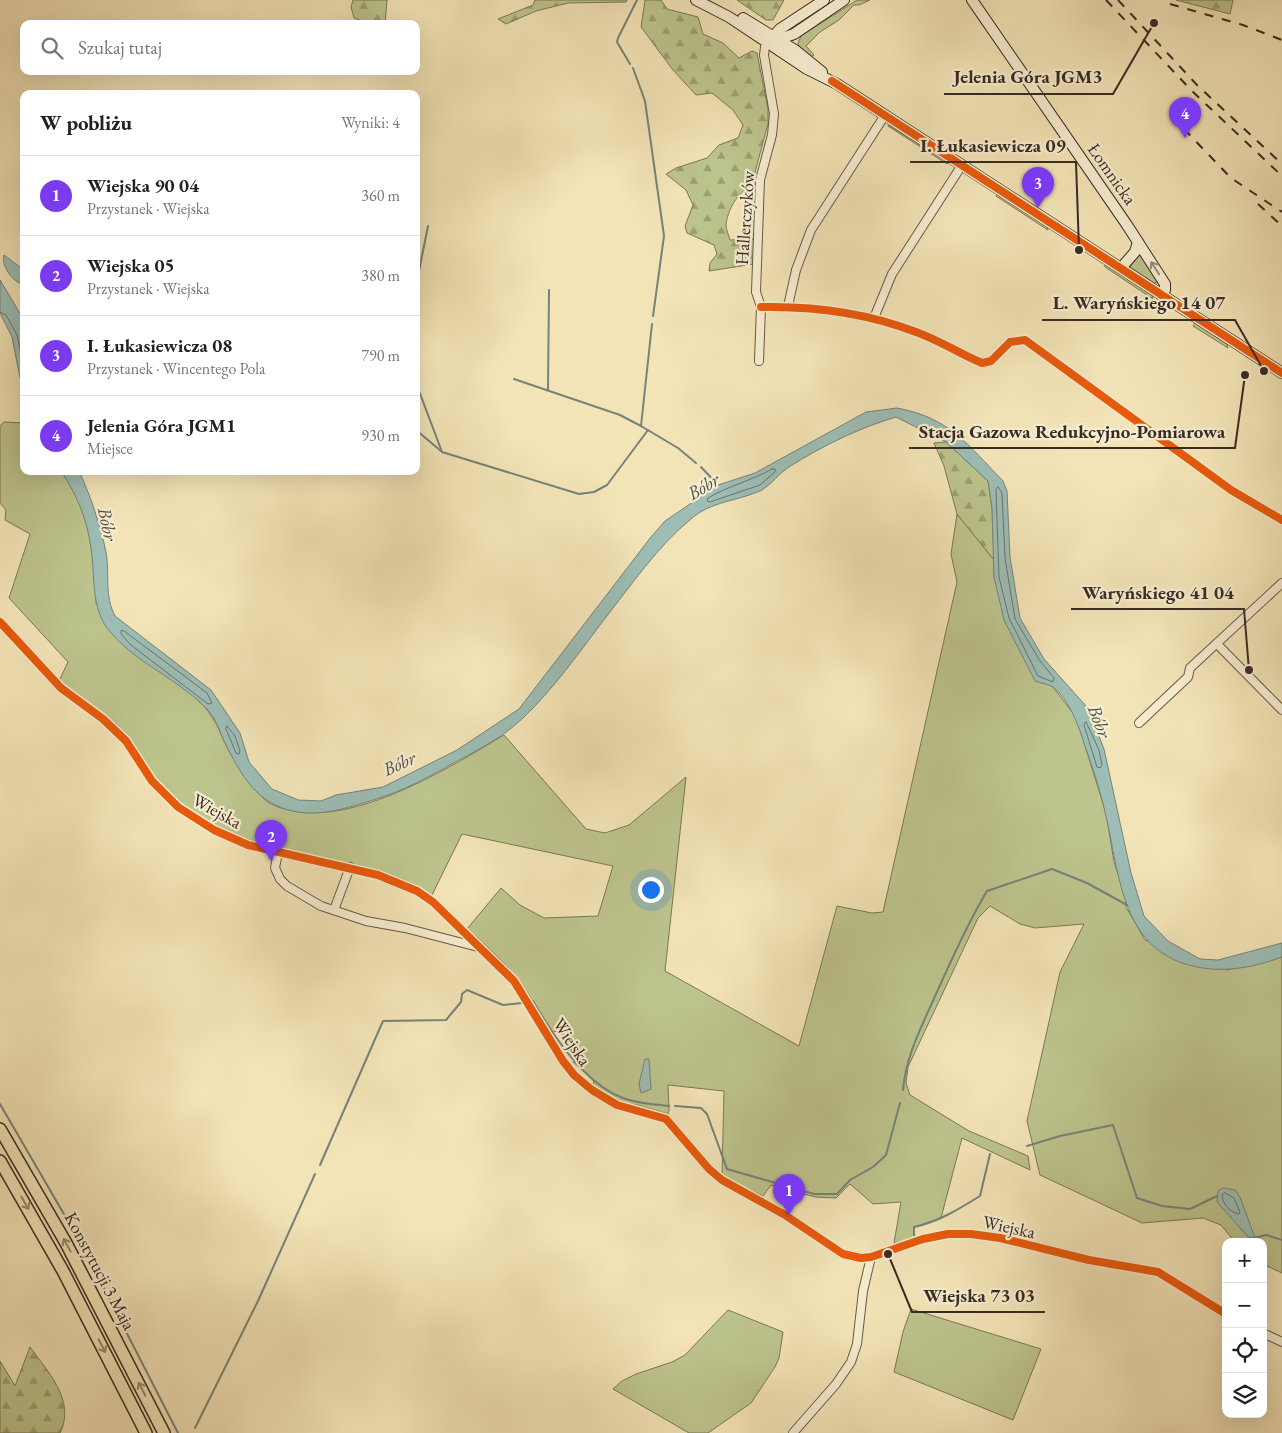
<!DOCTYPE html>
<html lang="pl">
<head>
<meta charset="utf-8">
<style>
  :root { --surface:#fff; --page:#f6f6f6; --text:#202124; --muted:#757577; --line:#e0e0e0; --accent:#7c3aed }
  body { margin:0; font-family:"EB Garamond",serif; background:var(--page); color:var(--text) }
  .controls { position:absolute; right:15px; bottom:15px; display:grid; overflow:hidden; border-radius:10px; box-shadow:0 5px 20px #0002 }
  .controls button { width:45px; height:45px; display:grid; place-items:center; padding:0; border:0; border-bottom:1px solid var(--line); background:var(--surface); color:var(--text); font:25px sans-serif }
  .you { position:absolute; left:650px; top:889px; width:18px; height:18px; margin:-12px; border:4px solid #fff; border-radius:50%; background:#1a73e8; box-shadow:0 0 0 8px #1a73e833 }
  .badge { display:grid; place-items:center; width:32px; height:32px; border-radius:50%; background:var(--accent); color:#fff; font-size:16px; font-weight:700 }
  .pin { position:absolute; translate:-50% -41px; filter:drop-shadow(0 1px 2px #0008) }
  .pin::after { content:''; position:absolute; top:26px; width:18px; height:15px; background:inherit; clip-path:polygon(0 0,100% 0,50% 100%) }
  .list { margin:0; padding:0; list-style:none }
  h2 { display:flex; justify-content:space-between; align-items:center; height:65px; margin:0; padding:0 20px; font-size:21px }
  h2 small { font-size:16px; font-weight:400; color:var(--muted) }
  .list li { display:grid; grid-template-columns:32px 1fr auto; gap:15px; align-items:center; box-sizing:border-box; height:80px; padding:0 20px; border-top:1px solid var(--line) }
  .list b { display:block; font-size:19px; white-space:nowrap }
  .list p { margin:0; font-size:16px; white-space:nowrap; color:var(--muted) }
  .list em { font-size:16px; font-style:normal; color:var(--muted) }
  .icon { flex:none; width:28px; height:28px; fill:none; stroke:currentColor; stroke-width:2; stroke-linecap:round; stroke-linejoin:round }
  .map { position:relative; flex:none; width:1282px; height:1433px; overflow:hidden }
  .search { position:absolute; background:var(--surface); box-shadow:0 5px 20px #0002; left:20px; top:20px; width:400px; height:55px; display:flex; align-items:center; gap:12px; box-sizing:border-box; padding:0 18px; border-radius:10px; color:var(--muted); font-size:19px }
  .panel { position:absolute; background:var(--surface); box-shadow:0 5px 20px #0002; left:20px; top:90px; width:400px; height:385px; border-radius:10px }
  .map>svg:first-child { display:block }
</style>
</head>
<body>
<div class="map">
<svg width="1282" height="1433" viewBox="0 0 1282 1433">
  <defs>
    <pattern id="forest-firs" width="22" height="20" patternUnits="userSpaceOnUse" patternTransform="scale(1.25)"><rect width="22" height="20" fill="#bdc48d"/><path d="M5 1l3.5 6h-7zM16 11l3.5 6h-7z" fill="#9b9f73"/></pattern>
  </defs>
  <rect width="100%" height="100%" fill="#f3e4b7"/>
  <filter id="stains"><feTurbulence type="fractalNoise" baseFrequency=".004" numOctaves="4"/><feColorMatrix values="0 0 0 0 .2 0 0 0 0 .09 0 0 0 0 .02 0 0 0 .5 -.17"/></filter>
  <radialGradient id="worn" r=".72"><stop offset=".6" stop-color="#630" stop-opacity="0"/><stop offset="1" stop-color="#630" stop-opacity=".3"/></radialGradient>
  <g fill="#bdc48d" stroke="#7a7858">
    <path d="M857,0H870L859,5H854L839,20L820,32L806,46L814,55L811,57L799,48L798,43L801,36Z"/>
    <path d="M888,125L948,162L947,164L888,126Z"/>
    <path d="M997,194L1047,226L1048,230L996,196Z"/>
    <path d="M1139,254H1141L1157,282L1154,283L1130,267Z"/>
    <path d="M1105,264L1152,295L1153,299L1105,267Z"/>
    <path d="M1195,323L1227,344L1228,348L1193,326Z"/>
    <path d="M4,422L24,423V471H61C66,478 71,484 75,490C91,525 95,566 96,604L205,707C217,723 217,726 225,743C230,756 252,786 262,797C268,804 280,808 289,810C355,826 449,768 504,735L586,829L605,833L629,825L686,777L665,971L799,1046L837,906L872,913L883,912L957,582L951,554L957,514L994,560V577L1053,687L1076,717L1106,813L1114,862L1126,898V907L1145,940L1227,970L1282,957V1273L1265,1265L1263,1268V1242H1235L1221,1225L1203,1218L1142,1223L1040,1175L1027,1121L1060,972L1084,924L1035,928L1020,924L990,906L978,918L908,1067L906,1083L910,1095L969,1131L1028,1156L1030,1170L962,1138L941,1218L914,1227L915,1238L894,1243L901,1202L873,1204L850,1184L836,1198L815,1197L771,1185L763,1196L731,1181L722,1175L724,1091L668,1085L669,1110L668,1114L638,1105L624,1103L593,1087L594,1080L573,1062L579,1054L576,1042L557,1031L549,1033L518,981L467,929L501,888L520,905L544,918L598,916L613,866L462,834L432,895L401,879L385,873L249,840L215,827L165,792L117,725L59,681L68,662L9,598L30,534L5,520L6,510L0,503V426Z"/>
    <path d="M911,1309L1041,1349L1013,1420L894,1372L903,1332Z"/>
    <path d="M728,1310L783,1332L779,1358L775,1367L751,1403L708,1433H689L613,1389L622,1381L636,1374L672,1362L685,1355Z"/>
  </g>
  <g fill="url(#forest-firs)" stroke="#7a7858">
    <path d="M353,0H387L385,24H370L354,18L351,7Z"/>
    <path d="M535,0H627L626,2L568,3L536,11L506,24L498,19L533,5Z"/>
    <path d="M645,0H661L667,9L698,17L703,34L723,43L739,58L752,51L757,53L768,109V124L751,187C738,191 727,211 726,225C726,230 729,236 730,240L755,239L754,264L709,271L710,263L717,254L714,245L687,233L685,226L693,205L686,190L666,174L676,168L707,158L719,145L738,138L743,125L733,110L712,93L696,95L673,70L641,27Z"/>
    <path d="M737,0H784L773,20H766Z"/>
    <path d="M1176,0H1233L1230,14Z"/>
    <path d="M946,442L988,481L992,508L994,560L957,514L944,466L934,443Z"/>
    <path d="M30,1347C48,1372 76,1401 60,1433H0V1361L15,1386Z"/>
  </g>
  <g fill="#9dbdb5" stroke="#75837b">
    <path d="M4,255L24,270V285C13,282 1,267 4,255Z"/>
    <path d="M0,280L24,320V398L12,337L0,313Z"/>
    <path d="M897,408C950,418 967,444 1003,481L1007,491L1010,557L1020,618L1044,659L1086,706L1094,724L1104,749L1131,873L1144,916L1168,941L1200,959L1218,960L1282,943V957C1252,968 1220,974 1189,965C1120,947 1119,869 1105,812C1100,789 1092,766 1084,743C1079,726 1068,698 1053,687C1048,684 1040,683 1035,681L1004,620L994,577L992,508L988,481L946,442L896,417C859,428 822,446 789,467C779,473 772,484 762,490C739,501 711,501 691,519C657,547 633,583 606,617C581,650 552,691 523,718C504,736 482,748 459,760C430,776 404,791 373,800C341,810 308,821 275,805C252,794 238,769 227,747C218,730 219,721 204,706C175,677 132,661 107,628C91,606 95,574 91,548C87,519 77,495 61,471H79C91,497 100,524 106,552C110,574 104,595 115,616L211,690L240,733L249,762L272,789L298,800L321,801L336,795L383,787L457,750L519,709L651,537L665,521L718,485L755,473L866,412Z"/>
    <path d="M645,1059H649L651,1089L641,1093L639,1084Z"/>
    <path d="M1223,1188L1235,1190L1240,1197L1255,1238L1248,1237L1217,1202L1218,1191Z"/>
  </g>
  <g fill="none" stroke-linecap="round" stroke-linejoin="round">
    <g stroke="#6a746c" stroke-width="1">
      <path d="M0,312L6,315L17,335L24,367"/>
      <path d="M772,469H775V472L760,485L710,502L707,501L708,498C728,486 751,481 772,469Z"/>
      <path d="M998,487L1002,493L1005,558L1015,619L1040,661L1054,678L1053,682L1038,676L1009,618L999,577L996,490Z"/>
      <path d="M124,631L207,693L212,703L208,704L131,645L121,634V631Z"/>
      <path d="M1086,722L1099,750L1102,765L1100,768L1097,767L1084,725Z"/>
      <path d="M227,726L235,736L240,751L239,754L236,753L226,729Z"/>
      <path d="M1225,1193L1234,1198L1240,1212L1239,1214C1231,1213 1222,1204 1222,1195Z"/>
    </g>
    <g stroke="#75837b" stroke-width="2">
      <path d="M630,64L617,42L618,38L637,0"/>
      <path d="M633,68L645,101L664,236L653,316"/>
      <path d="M416,286L428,226"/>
      <path d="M652,324L641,426L678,448L696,463"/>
      <path d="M514,379L620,415L641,426"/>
      <path d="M416,383L442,452L579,494L594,492L607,485L648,430"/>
      <path d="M548,390L549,290"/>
      <path d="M416,430L441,451"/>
      <path d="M701,467L718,485"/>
      <path d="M469,931C493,953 515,972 532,1001"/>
      <path d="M530,1002L533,1001C552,1034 586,1085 623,1098C638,1104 654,1104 669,1106"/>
      <path d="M903,1090C906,1055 922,1026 936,994C952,959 967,924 987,891L1052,869L1087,883L1127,905"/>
      <path d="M0,1104L79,1240L178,1433"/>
      <path d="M675,1106L701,1108L707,1114L727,1169L814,1194H837L850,1180L873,1167L886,1155L900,1103"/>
      <path d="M1027,1146L1060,1136L1113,1125L1137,1198L1162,1206L1190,1209L1217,1196"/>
      <path d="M320,1165L383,1021L446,1020L461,1002L462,994L467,990L503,1005L522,1003"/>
      <path d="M914,1235V1227C938,1222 959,1209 980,1196L990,1154"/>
      <path d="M1254,1238L1266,1235L1282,1240"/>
      <path d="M195,1428L258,1301L315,1174"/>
    </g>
    <defs>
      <g id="street">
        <path d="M788,306L796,270L811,230L885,115"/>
        <path d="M761,307C813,306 867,313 916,332C939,340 960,354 982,363L991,361L1010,342L1025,340L1231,490L1282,520"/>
        <path d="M874,318L892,274L962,165"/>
        <path d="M759,361L761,307L756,292L760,180L772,135L774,114L764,55L765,47"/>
        <path d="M0,622L61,688L103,719L126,741L152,781L178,807L214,830L248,845L378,875L417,891L433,902L514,981L563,1061L574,1075L592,1090L617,1105L666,1119L709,1169L722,1180L785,1215L843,1254L861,1258L871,1257L923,1239L948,1234H971L1000,1238L1089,1260L1158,1272L1226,1314"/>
        <path d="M1217,644L1282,710"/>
        <path d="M1139,723L1188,677L1190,668L1282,583"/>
        <path d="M278,852L275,868L280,879L287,886L321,906L366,921L405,928L478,947"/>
        <path d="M334,910L350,867"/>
        <path d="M1263,1333L1282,1342"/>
        <path d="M793,1433L836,1384L851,1362L857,1344L863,1291L871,1257"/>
      </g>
      <g id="secondary">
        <path d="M696,0L729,17L807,69L837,84L1282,373"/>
        <path d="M972,0L1127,225L1165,284V290L1162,295"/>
        <path d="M743,18L795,50L822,72"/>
        <path d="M769,41L780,29L824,0"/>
        <path d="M774,41L794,34L844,0"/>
        <path d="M1121,268L1135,252L1138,242"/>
      </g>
      <g id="primary">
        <path d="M0,1129L66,1243L164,1433"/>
        <path d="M0,1161L63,1271L146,1433"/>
      </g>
    </defs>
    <use href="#street" stroke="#675949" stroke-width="10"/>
    <use href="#secondary" stroke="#382b24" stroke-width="12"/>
    <use href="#primary" stroke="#382b24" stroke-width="14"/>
    <use href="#street" stroke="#f7edd0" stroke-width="8"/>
    <use href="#secondary" stroke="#f7edd0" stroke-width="10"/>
    <use href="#primary" stroke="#f3e4b7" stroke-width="11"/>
    <g stroke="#382b24" stroke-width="2" stroke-dasharray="9 9" stroke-linecap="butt">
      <path d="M1106,0L1192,91L1282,176"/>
      <path d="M1118,0L1197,85L1282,164"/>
      <path d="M1170,4L1243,25L1282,40"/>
      <path d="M1184,129L1231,178L1282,212"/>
      <path d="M1258,204L1282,226"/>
    </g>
    <defs>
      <g id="cycleway">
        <path d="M832,81L1282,373"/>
        <path d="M761,307C813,306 867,313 916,332C939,340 960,354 982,363L991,361L1010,342L1025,340L1231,490L1282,520"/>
        <path d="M0,622L61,688L103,719L126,741L152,781L178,807L214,830L248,845L378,875L417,891L433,902L514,981L563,1061L574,1075L592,1090L617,1105L666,1119L709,1169L722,1180L785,1215L843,1254L861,1258L871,1257L923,1239L948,1234H971L1000,1238L1089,1260L1158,1272L1226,1314"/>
      </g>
    </defs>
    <use href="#cycleway" stroke="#f7edd0" stroke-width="11"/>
    <use href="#cycleway" stroke="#e8590c" stroke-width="8"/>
  </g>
  <defs><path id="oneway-shaft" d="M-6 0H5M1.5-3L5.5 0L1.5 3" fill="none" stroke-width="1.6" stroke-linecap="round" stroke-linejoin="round" transform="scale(1.25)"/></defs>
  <use stroke="#988c7a" href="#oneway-shaft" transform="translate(1155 268) rotate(-123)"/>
  <g stroke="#96886e">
    <use href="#oneway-shaft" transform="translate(25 1203) rotate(60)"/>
    <use href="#oneway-shaft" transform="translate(67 1245) rotate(-119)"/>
    <use href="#oneway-shaft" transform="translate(102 1346) rotate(63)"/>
    <use href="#oneway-shaft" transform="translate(142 1389) rotate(-117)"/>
  </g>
  <g text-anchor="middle" stroke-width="4.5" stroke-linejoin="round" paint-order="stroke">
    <g font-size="18" fill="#382b24" stroke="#f7edd0">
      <text transform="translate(1112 174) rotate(55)" y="6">Łomnicka</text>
      <text transform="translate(745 218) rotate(-86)" y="6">Hallerczyków</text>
      <text transform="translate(217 811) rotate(29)" y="6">Wiejska</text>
      <text transform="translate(572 1042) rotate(56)" y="6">Wiejska</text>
      <text transform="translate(1009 1227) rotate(12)" y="6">Wiejska</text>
      <text transform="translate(100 1271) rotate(62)" y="6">Konstytucji 3 Maja</text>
    </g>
    <g font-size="19" font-style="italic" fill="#515048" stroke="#f7edd0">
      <text transform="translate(703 486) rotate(-31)" y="7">Bóbr</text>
      <text transform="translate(108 524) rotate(78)" y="7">Bóbr</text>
      <text transform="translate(1100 721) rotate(69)" y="7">Bóbr</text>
      <text transform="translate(399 763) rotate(-24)" y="7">Bóbr</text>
    </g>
  </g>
  <path fill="none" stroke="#382b24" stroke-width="2" d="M1154 23L1113 94H944M1079 250L1076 162H910M1264 371L1235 320H1042M1245 375L1235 448H909M1249 670L1244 609H1071M888 1254L912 1312H1045"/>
  <g fill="#382b24" stroke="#f7edd0" stroke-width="2">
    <circle cx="1154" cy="23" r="5"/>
    <circle cx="1079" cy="250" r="5"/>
    <circle cx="1264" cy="371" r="5"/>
    <circle cx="1245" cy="375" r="5"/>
    <circle cx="1249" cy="670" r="5"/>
    <circle cx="888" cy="1254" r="5"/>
  </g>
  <g font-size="19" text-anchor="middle" font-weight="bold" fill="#382b24" stroke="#f7edd0" stroke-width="4.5" stroke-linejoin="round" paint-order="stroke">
    <text x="1028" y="83">Jelenia Góra JGM3</text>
    <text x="993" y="152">I. Łukasiewicza 09</text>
    <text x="1139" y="309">L. Waryńskiego 14 07</text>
    <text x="1072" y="438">Stacja Gazowa Redukcyjno-Pomiarowa</text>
    <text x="1158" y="599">Waryńskiego 41 04</text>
    <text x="979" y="1302">Wiejska 73 03</text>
  </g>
  <rect width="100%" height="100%" filter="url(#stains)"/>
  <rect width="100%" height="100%" fill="url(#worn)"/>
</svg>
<div class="controls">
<button>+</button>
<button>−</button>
<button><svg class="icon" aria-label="locate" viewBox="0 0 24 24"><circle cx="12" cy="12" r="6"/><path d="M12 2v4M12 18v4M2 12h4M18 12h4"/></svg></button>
<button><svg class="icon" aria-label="layers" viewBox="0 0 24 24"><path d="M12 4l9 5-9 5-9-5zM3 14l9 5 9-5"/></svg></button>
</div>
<div class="you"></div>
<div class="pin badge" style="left:789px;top:1215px">1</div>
<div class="pin badge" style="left:271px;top:861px">2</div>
<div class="pin badge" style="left:1038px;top:208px">3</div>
<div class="pin badge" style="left:1185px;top:138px">4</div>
<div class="search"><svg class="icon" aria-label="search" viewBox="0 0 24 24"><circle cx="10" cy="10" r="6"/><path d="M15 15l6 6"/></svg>Szukaj tutaj</div>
<section class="panel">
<h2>W pobliżu<small>Wyniki: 4</small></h2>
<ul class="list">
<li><span class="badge">1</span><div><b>Wiejska 90 04</b><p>Przystanek · Wiejska</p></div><em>360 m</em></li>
<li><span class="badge">2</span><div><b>Wiejska 05</b><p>Przystanek · Wiejska</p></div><em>380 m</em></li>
<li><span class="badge">3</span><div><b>I. Łukasiewicza 08</b><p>Przystanek · Wincentego Pola</p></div><em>790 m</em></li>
<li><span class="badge">4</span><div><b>Jelenia Góra JGM1</b><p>Miejsce</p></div><em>930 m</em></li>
</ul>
</section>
</div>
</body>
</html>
